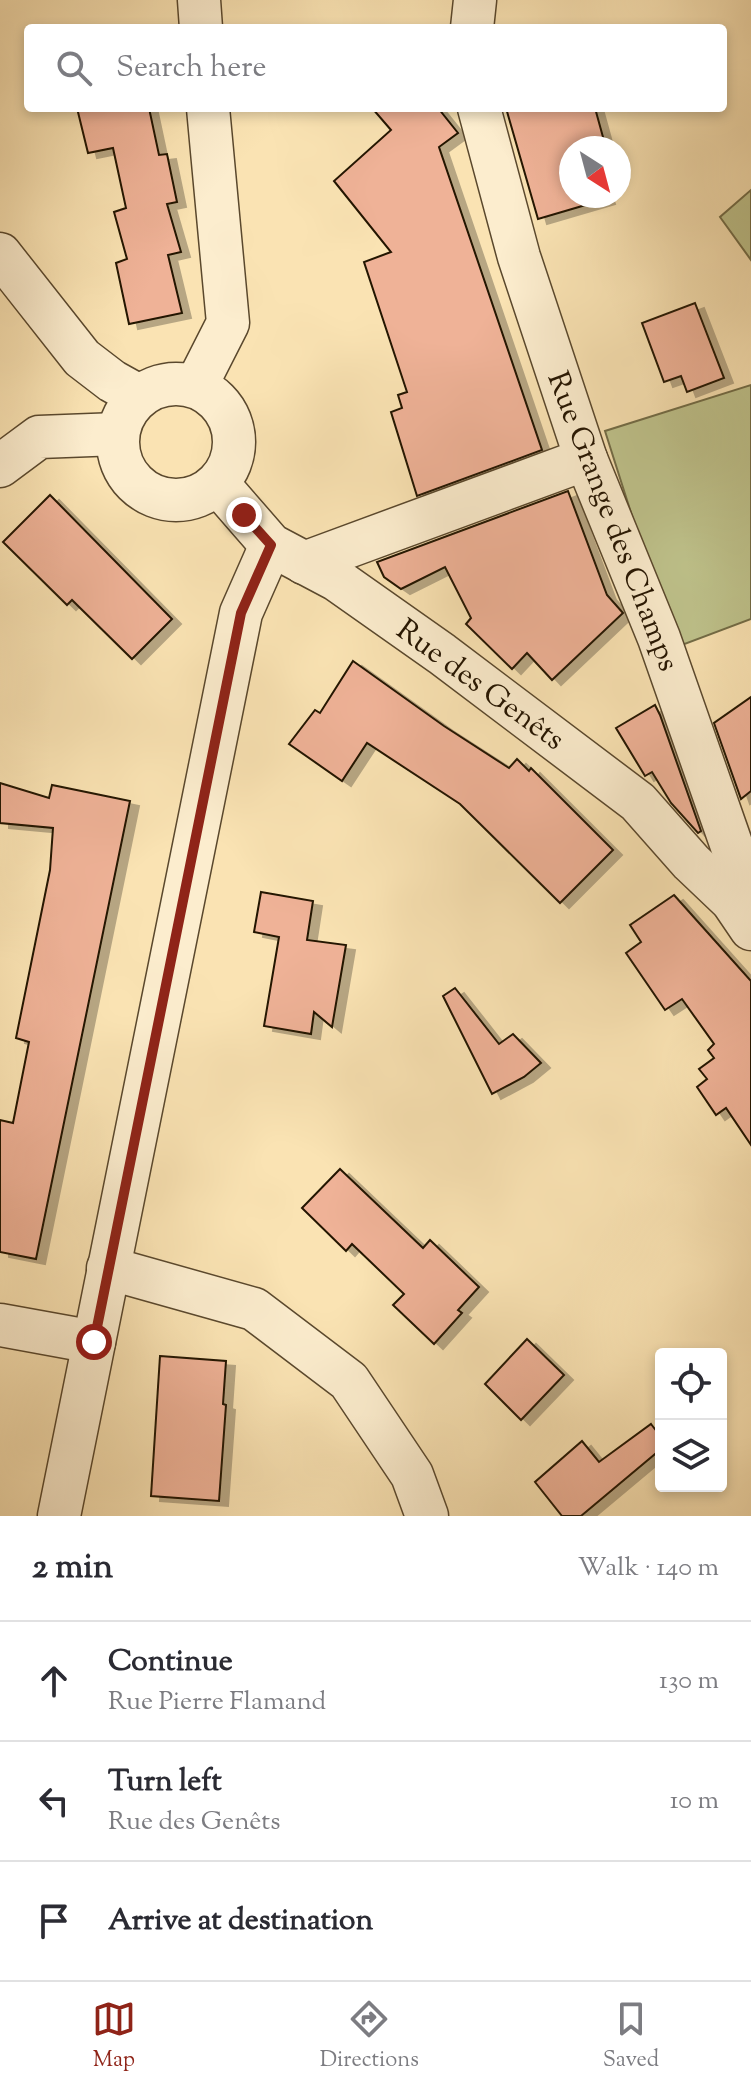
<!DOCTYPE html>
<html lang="en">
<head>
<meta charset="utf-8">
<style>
  :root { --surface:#fff; --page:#f2f2f3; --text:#2b2b33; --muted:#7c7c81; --line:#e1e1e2; --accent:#8f2418 }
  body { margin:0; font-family:"Sorts Mill Goudy",serif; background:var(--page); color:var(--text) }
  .controls { position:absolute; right:24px; bottom:24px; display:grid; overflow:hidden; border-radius:8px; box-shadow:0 4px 12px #0003 }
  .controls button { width:72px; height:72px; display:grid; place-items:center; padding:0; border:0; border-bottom:2px solid var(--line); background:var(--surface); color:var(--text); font:40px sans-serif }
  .compass { position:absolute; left:559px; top:136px; width:72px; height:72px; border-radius:50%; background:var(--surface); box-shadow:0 4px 12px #0003; rotate:144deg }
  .stop { position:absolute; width:24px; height:24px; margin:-18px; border:6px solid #8f2418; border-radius:50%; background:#fff }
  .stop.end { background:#8f2418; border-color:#fff; box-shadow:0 2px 8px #0008 }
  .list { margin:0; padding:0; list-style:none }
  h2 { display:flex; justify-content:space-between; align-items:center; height:104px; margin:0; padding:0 32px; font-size:34px }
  h2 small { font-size:26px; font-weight:400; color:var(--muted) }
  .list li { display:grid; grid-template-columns:52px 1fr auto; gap:24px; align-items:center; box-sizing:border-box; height:120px; padding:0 32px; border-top:2px solid var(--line) }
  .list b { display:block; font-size:30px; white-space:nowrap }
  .list p { margin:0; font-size:26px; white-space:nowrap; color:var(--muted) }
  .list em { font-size:26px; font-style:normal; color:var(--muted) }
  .icon { flex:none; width:44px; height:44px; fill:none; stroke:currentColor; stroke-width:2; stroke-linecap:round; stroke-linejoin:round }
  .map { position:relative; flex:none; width:751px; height:1516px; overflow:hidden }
  .search { position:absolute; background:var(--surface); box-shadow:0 4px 12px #0003; left:24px; right:24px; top:24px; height:88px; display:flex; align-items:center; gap:20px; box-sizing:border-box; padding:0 28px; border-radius:8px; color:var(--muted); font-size:30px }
  .sheet { height:464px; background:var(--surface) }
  nav { display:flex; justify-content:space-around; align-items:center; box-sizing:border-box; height:112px; border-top:2px solid var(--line); background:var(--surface); font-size:22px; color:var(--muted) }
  nav a { display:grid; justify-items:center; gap:4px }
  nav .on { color:var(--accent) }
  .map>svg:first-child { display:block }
</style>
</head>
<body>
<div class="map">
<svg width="751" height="1516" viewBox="0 0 751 1516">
  <defs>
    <filter id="shadow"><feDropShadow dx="9" dy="5" stdDeviation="0" flood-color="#0004"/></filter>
  </defs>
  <rect width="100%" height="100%" fill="#fae3b3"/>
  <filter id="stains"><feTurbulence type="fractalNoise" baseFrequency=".0025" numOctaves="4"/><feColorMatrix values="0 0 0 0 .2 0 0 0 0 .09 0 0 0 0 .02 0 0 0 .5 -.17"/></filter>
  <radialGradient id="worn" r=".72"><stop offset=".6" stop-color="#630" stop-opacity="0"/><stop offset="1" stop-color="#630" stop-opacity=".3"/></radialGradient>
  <g fill="#bfc38c" stroke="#726c46" stroke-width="2">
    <path d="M751,190V260L720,217Z"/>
    <path d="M751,385V619L674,648L605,431Z"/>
  </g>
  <g fill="#efb297" stroke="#241400" stroke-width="2" filter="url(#shadow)">
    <path d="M77,108H149L159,155L167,154L177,202L167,204L181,252L168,255L182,313L129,324L116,263L127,259L114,212L126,208L113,148L88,153Z"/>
    <path d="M372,108H438L458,133L439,147L542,450L417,496L391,412L402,408L398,395L407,392L364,262L391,252L334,181L391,130Z"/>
    <path d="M506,108H595L606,148H571V196H605L606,199L538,219Z"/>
    <path d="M695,303L724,378L687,392L681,376L664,382L642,323Z"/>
    <path d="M568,491L607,595L623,613L552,680L527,653L512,669L466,624L471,618L445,567L401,589L384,577L377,562Z"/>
    <path d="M50,495L172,619L132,659L72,600L67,605L3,542Z"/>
    <path d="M353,661L444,726L509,768L517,759L529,771L531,768L613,850L560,903L460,804L367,743L342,781L289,744L315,710L320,713Z"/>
    <path d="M751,697V791L741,799L714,723Z"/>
    <path d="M655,705L660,715L701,831L698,833L671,803L652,772L645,776L616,728Z"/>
    <path d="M0,783L49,798L52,785L130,801L36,1259L0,1252V1120L13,1123L29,1042L16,1038L50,870L53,828L0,823Z"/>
    <path d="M261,892L313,901L307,940L346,945L332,1027L314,1012L311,1034L264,1026L279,937L254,932Z"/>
    <path d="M674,895L751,981V1145L726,1108L716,1115L697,1087L707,1079L699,1069L714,1058L708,1050L714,1044L682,999L665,1010L626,953L641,942L630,925Z"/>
    <path d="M455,988L499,1044L513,1034L541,1063L524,1077L492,1094L443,996Z"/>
    <path d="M340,1169L423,1248L430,1240L479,1287L458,1310L462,1313L434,1344L393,1305L404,1294L352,1244L346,1251L302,1208Z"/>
    <path d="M527,1339L564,1375L521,1420L485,1384Z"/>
    <path d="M160,1356L226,1361L223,1404L226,1405L219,1501L151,1496Z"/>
    <path d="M651,1424L661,1437V1449L581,1516H562L535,1482L582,1441L599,1462Z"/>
  </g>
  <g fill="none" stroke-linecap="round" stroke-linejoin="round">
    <defs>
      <g id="minor">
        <path d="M199,0L201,28"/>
        <path d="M472,28L475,0"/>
        <path d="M479,108L519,257L586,459L659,638L735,855L732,901"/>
        <path d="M0,254L82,358L112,381L139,396"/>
        <circle cx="176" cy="442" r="58"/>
        <path d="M196,386L228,323L208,108"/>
        <path d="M0,466L39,437L118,434"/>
        <path d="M218,484L271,545L337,580L442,654L638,802L691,862L732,901L751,929"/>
        <path d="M304,563L586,459"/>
        <path d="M108,1268L254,1309L349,1381L412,1475L427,1516"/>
        <path d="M0,1325L94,1342"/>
        <path d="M59,1516L241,613L271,545"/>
      </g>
    </defs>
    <use href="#minor" stroke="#5a482d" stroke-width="45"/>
    <use href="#minor" stroke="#fcedce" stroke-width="42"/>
  </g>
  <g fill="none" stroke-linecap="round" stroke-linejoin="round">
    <path stroke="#8f2418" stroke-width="10" d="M94,1342L241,613L271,545L244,515"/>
  </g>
  <g text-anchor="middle" stroke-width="7" stroke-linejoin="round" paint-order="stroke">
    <g font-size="30" fill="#241400" stroke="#fcedce">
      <text transform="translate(614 521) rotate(69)" y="10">Rue Grange des Champs</text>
      <text transform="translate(481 684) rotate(36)" y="10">Rue des Genêts</text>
    </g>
  </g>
  <rect width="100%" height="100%" filter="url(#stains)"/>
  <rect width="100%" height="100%" fill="url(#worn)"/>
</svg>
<div class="controls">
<button><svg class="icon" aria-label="locate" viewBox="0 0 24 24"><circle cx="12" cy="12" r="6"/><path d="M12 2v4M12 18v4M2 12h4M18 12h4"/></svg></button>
<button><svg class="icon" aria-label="layers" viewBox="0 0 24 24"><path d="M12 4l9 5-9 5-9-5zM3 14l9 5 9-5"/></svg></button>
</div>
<svg class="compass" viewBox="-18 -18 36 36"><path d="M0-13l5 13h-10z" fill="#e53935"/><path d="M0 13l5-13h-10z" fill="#7c7c81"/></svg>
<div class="stop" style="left:94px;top:1342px"></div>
<div class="stop end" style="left:244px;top:515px"></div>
<div class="search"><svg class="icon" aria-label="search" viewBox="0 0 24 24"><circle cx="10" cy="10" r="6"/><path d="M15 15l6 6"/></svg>Search here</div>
</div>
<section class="sheet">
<h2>2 min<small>Walk · 140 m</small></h2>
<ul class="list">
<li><svg class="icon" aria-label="ahead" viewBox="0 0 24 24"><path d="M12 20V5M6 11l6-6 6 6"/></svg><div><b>Continue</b><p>Rue Pierre Flamand</p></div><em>130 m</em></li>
<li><svg class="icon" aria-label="left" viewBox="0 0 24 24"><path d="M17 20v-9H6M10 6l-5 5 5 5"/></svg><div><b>Turn left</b><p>Rue des Genêts</p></div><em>10 m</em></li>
<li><svg class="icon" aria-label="arrive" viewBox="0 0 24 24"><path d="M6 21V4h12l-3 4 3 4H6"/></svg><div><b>Arrive at destination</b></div></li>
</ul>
</section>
<nav>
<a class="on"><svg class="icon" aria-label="map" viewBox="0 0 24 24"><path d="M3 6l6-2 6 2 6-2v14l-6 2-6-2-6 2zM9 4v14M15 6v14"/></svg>Map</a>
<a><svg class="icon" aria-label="directions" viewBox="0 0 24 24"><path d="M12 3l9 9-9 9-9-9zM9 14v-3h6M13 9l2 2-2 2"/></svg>Directions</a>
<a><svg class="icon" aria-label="saved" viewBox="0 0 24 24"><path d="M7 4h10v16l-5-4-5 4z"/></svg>Saved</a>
</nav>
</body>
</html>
